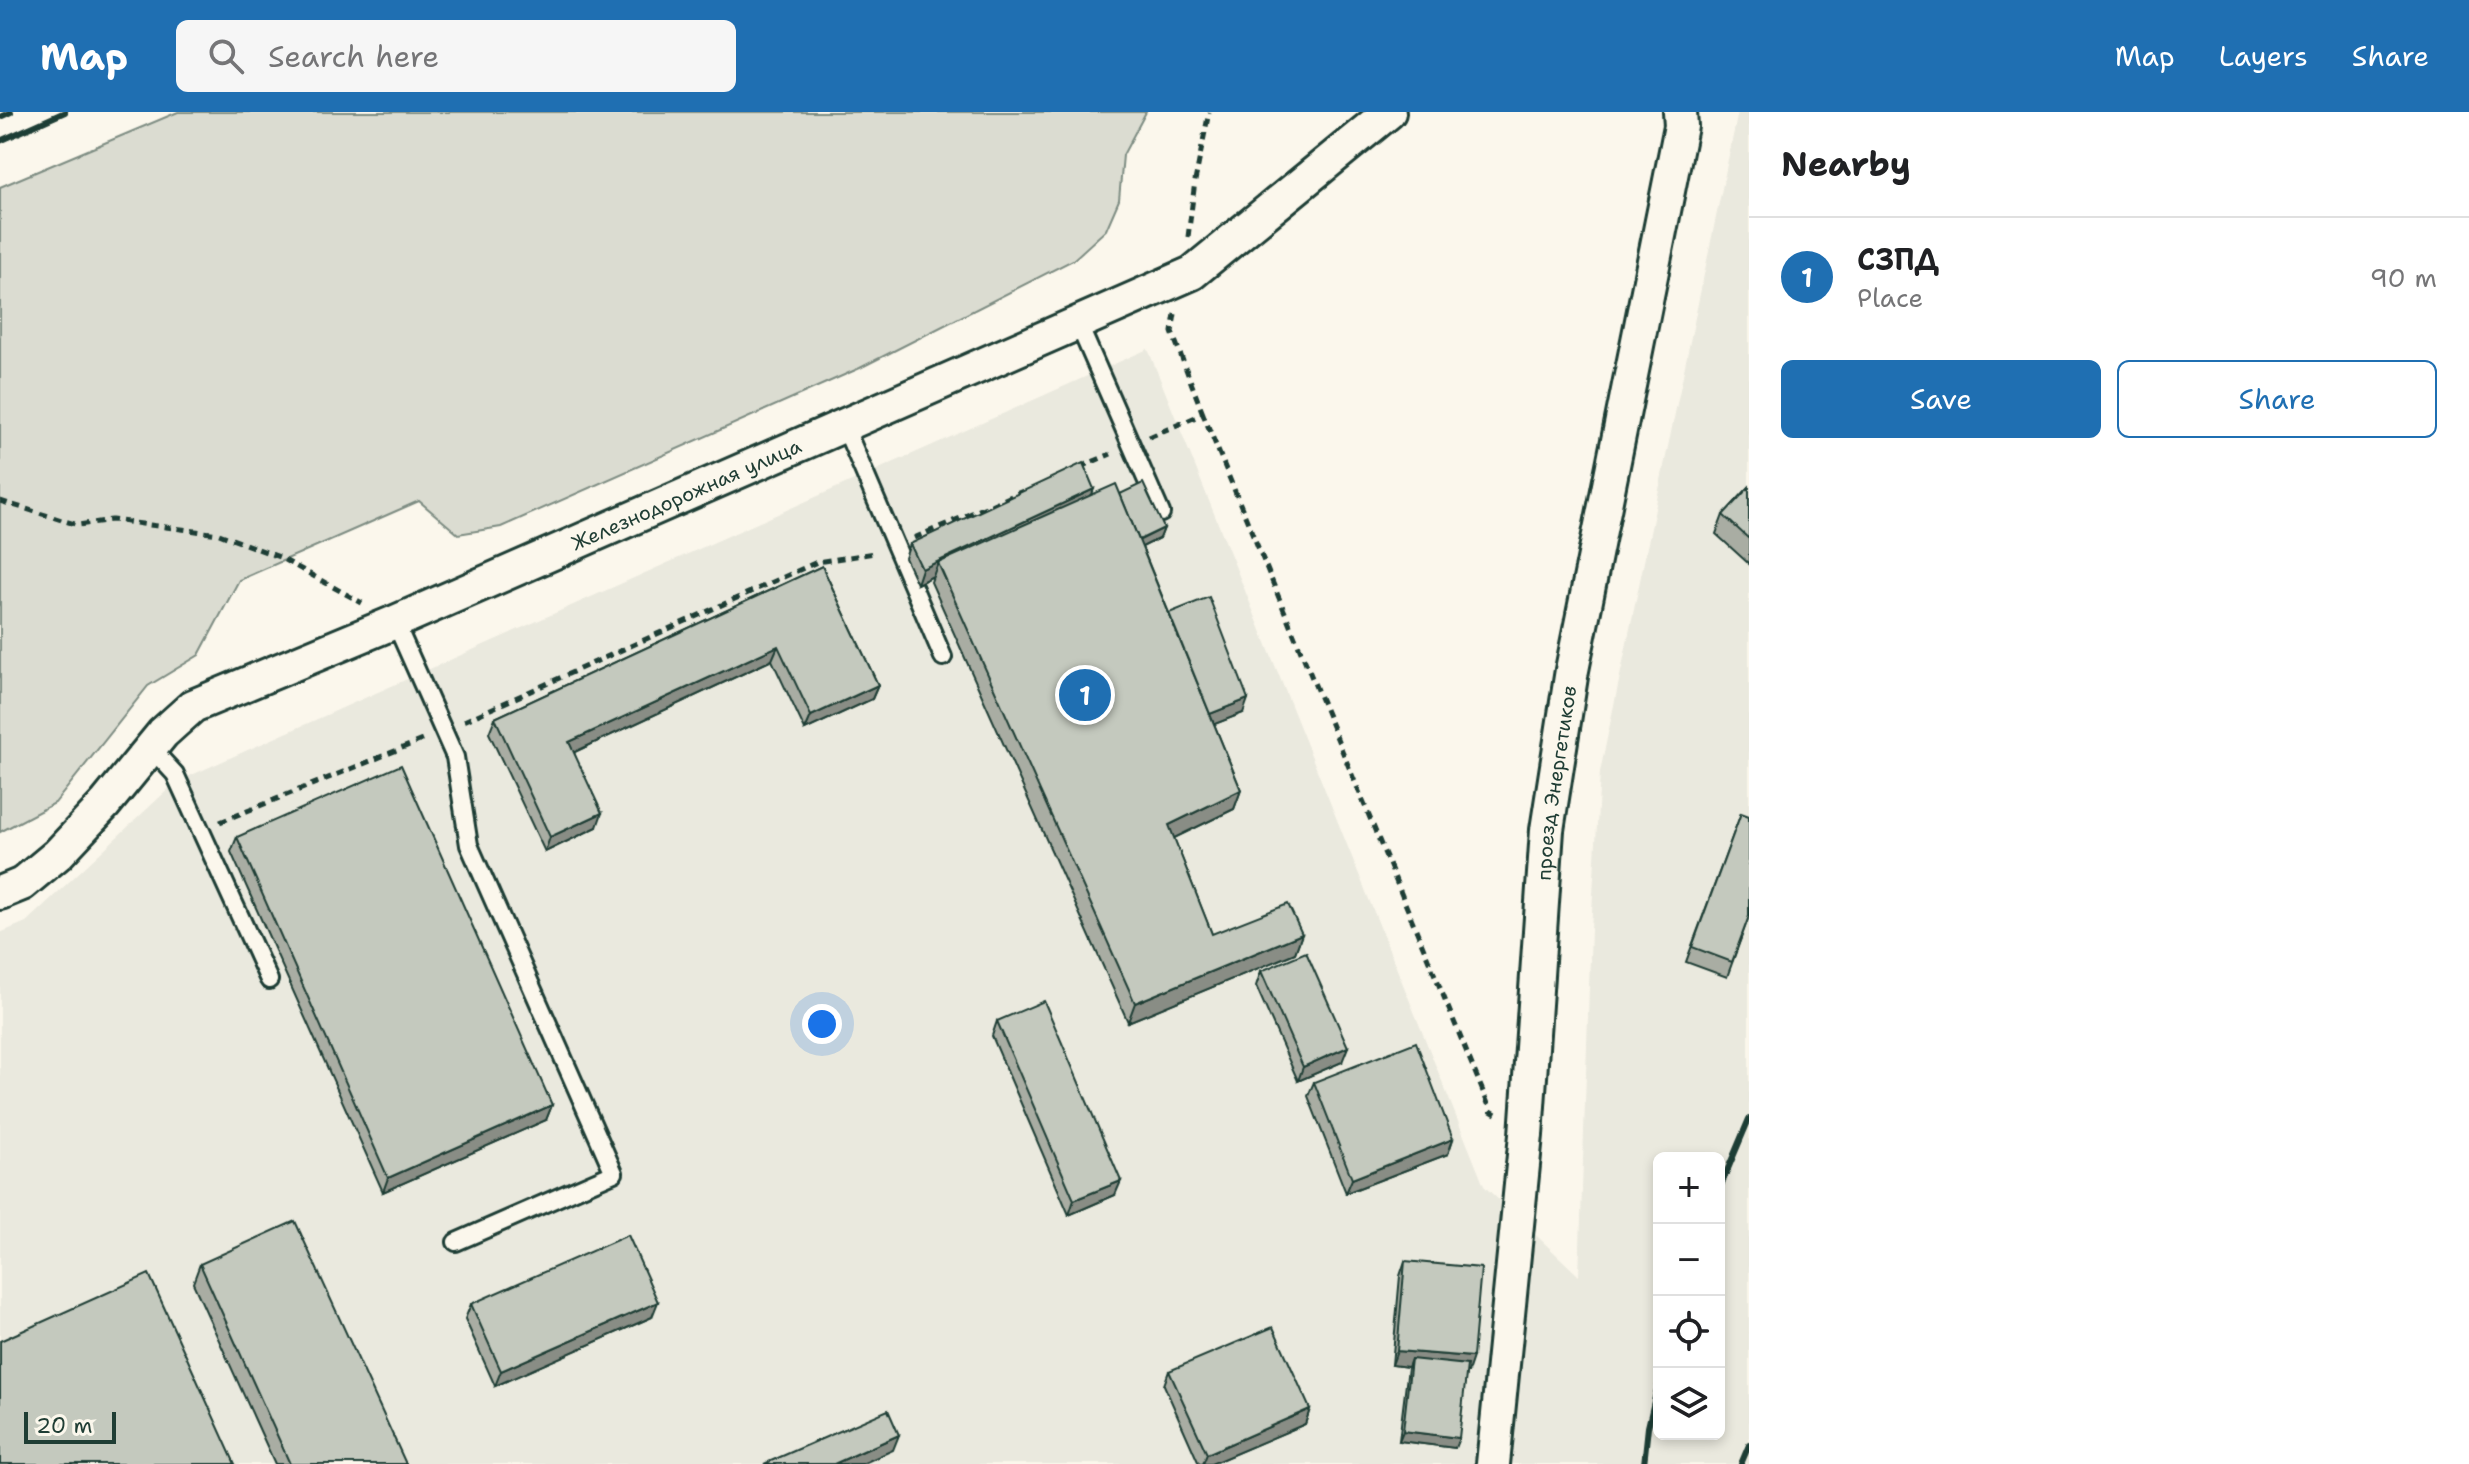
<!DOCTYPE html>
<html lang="en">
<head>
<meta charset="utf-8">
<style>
  :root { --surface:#fff; --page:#f6f6f6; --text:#202124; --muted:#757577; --line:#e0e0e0; --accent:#1f6fb2 }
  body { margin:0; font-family:"Shantell Sans",sans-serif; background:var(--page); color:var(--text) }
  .controls { position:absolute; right:24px; bottom:24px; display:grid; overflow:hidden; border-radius:12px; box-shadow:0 4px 12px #0003 }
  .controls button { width:72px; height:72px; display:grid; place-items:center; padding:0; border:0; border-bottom:2px solid var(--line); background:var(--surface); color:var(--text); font:40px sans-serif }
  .scale { position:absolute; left:24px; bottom:20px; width:92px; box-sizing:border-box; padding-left:8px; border:4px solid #1f3d34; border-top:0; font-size:22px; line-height:28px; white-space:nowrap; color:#1f3d34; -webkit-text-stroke:6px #fbf7ec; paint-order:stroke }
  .you { position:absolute; left:822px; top:912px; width:28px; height:28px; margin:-20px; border:6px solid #fff; border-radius:50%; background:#1a73e8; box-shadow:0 0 0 12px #1a73e833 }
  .badge { display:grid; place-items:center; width:52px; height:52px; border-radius:50%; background:var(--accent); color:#fff; font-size:26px; font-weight:700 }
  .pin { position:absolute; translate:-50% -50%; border:4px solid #fff; box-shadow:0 2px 8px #0006 }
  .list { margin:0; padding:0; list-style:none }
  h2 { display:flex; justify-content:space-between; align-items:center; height:104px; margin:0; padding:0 32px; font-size:34px }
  h2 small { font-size:26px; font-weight:400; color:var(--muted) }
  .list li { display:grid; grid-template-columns:52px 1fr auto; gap:24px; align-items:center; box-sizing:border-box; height:120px; padding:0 32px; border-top:2px solid var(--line) }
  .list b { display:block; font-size:30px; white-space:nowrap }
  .list p { margin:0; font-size:26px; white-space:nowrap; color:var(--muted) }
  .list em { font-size:26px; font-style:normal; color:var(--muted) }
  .actions { display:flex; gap:16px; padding:24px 32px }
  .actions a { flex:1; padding:18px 0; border:2px solid var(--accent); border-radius:12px; text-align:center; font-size:28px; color:var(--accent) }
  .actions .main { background:var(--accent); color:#fff }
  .icon { flex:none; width:44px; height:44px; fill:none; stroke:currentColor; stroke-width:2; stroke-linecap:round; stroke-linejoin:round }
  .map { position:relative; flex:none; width:1749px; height:1352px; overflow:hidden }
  header { display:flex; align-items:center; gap:48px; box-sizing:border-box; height:112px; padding:0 40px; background:var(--accent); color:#fff }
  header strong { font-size:38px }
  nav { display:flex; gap:44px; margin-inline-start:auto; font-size:28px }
  .search { width:560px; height:72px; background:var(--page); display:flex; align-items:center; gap:20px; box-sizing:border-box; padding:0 28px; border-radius:12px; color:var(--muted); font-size:30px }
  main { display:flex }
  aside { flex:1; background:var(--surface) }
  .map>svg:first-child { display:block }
</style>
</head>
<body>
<header>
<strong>Map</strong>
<div class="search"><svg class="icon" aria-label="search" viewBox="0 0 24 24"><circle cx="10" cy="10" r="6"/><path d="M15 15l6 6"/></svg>Search here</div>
<nav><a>Map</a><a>Layers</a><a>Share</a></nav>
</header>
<main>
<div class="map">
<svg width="1749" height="1352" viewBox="0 0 1749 1352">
  <rect width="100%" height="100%" fill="#fbf7ec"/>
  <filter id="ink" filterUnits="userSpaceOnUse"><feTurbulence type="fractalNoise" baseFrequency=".0125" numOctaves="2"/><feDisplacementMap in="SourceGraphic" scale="16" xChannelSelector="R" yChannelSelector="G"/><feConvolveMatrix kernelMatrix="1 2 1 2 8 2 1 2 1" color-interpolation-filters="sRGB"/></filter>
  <g filter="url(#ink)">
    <path fill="#eae9de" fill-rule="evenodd" d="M1738,0H1749V1352H0V821L26,810L176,670L1148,237L1484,1074L1579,1164L1591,817L1600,660ZM1659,1046H1719V1322H1659Z"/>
    <path fill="#dbdcd1" stroke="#7d8c82" stroke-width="2" d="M178,0H1146L1123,43L1119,88L1106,118L1073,148L860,256L501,415L458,422L419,389L239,468L199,543L148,574L55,691L0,720V75Z"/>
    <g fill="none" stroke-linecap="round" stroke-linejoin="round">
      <defs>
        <g id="lane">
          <path d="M1078,211L1161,401"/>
          <path d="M844,313L943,545"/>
          <path d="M395,510L455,645L469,733L614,1061L456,1130"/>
          <path d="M151,636L175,662L269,868"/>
        </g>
        <g id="street">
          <path id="s1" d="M0,781L22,772L58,742L105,692L163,621L193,594L395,510L1192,161L1389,0"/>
          <path id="s2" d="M1493,1352L1526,1023L1547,718L1572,558L1681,14L1680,0"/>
        </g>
      </defs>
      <use href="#lane" stroke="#1f3d34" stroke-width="22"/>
      <use href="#street" stroke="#1f3d34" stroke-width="38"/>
      <g stroke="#1f3d34" stroke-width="5" stroke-dasharray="8 6" stroke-linecap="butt">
        <path d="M1188,125L1195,69L1209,0"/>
        <path d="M1175,202L1172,220L1203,302"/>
        <path d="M1149,325L1203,302L1491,999L1496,1002"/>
        <path d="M1080,355L1111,342"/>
        <path d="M0,389L78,413L112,408L219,422L279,445L362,491"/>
        <path d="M914,426L1023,379"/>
        <path d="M464,609L817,450L875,441"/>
        <path d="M220,710L422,628"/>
      </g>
      <use href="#lane" stroke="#fbf7ec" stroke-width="16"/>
      <use href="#street" stroke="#fbf7ec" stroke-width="32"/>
      <g stroke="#1f3d34" stroke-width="6">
        <path d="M0,5L11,0"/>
        <path d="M0,29L65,0"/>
        <path d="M1719,1078L1749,1007"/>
        <path d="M1644,1352L1648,1315L1659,1269"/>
        <path d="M1741,1352L1749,1333"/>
      </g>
    </g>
    <g fill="#a9ada3" stroke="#1f3d34" stroke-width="2">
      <path d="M1749,375V452L1716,422L1723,403Z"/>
      <path d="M1092,382H1120L1164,416L1160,426L1142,435L1169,501L1243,601L1214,612L1241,678L1234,697L1174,726L1212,822H1302L1295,841L1128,910L931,470L933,464L917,472L905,446L910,432Z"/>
      <path d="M822,454L878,573L872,587L805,618L772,548L574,640L597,715L545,740L489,621L495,606Z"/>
      <path d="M1741,701L1749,804L1727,865L1686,850Z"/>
      <path d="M237,725L552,993L546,1008L383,1080L231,740Z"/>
      <path d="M1261,859L1342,950L1298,969L1256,874Z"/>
      <path d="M997,909L1115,1083L1069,1103L992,924Z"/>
      <path d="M1314,970L1453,1027L1448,1042L1346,1081L1308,984Z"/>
      <path d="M1405,1149L1468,1260H1466L1455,1336L1399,1329L1408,1255L1392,1253L1400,1164Z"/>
      <path d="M200,1152L406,1352H275L193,1171Z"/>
      <path d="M471,1192L652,1205L495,1274L465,1207Z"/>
      <path d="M1169,1259L1310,1297L1305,1312L1211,1352H1199L1164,1273Z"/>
    </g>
    <g fill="#898d85" stroke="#1f3d34" stroke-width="2">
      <path d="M1094,377L1089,391L938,451L933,464L917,472L922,457Z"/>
      <path d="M1164,416L1160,426L1130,441L1134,431Z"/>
      <path d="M778,534L772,548L564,645L569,630Z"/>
      <path d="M878,573L872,587L805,618L811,604Z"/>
      <path d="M1248,587L1243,601L1202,617L1207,603Z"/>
      <path d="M1241,678L1234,697L1162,732L1169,713Z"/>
      <path d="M602,701L597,715L545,740L550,725Z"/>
      <path d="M1302,822L1295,841L1128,910L1135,891Z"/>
      <path d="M1348,935L1342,950L1298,969L1303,955Z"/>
      <path d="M552,993L546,1008L383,1080L388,1066Z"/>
      <path d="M1453,1027L1448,1042L1346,1081L1352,1067Z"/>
      <path d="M1121,1069L1115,1083L1069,1103L1074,1088Z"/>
      <path d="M658,1190L652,1205L495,1274L501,1259Z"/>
      <path d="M1397,1239L1473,1245L1468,1260L1410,1255L1411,1247L1408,1255L1392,1253Z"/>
      <path d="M1310,1297L1305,1312L1211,1352H1203L1207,1342Z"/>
      <path d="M1403,1319L1459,1326L1455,1336L1399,1329Z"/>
      <path d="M899,1323L893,1338L862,1352H834Z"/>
    </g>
    <g fill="#c4c9be" stroke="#1f3d34" stroke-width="2">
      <path d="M1083,351L1094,377L922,457L910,432Z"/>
      <path d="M1143,371L1164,416L1139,428L1120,382Z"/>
      <path d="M1116,372L1241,678L1169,713L1212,822L1288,792L1302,822L1135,891L938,451Z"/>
      <path d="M1749,375V427L1723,403Z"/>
      <path d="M822,454L878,573L811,604L778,534L569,630L602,701L550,725L495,606Z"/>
      <path d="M1209,485L1248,587L1210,602L1169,501Z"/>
      <path d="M401,653L552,993L388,1066L237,725Z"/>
      <path d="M1741,701L1749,704V804L1732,850L1692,835Z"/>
      <path d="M1306,840L1348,935L1303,955L1261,859Z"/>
      <path d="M1044,889L1121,1069L1074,1088L997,909Z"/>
      <path d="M1416,930L1453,1027L1352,1067L1314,970Z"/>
      <path d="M295,1109L406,1352H290L200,1152Z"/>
      <path d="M628,1123L658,1190L501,1259L471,1192Z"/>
      <path d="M1405,1149L1481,1156L1473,1245L1397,1239Z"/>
      <path d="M149,1162L235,1352H0V1229Z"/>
      <path d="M1273,1215L1310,1297L1207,1342L1169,1259Z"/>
      <path d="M1411,1247L1467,1253L1459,1326L1403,1319Z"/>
      <path d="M888,1298L899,1323L834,1352H764Z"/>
    </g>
  </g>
  <g text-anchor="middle" stroke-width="8" stroke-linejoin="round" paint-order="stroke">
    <g font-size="20" fill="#1f3d34" stroke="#fbf7ec">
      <text dy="7" stroke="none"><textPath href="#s1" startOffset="808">Железнодорожная улица</textPath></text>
      <text dy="7" stroke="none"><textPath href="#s2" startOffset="684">проезд Энергетиков</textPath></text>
    </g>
  </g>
</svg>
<div class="controls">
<button>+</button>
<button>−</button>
<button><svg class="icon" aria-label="locate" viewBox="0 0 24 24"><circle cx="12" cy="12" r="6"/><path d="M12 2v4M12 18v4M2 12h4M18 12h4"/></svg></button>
<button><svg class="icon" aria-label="layers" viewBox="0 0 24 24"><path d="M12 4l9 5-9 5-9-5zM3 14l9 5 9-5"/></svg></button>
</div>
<div class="scale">20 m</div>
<div class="you"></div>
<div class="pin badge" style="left:1085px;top:583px">1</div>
</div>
<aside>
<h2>Nearby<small></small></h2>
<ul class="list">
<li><span class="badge">1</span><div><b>СЗПД</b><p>Place</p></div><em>90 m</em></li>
</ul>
<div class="actions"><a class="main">Save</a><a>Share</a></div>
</aside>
</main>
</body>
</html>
